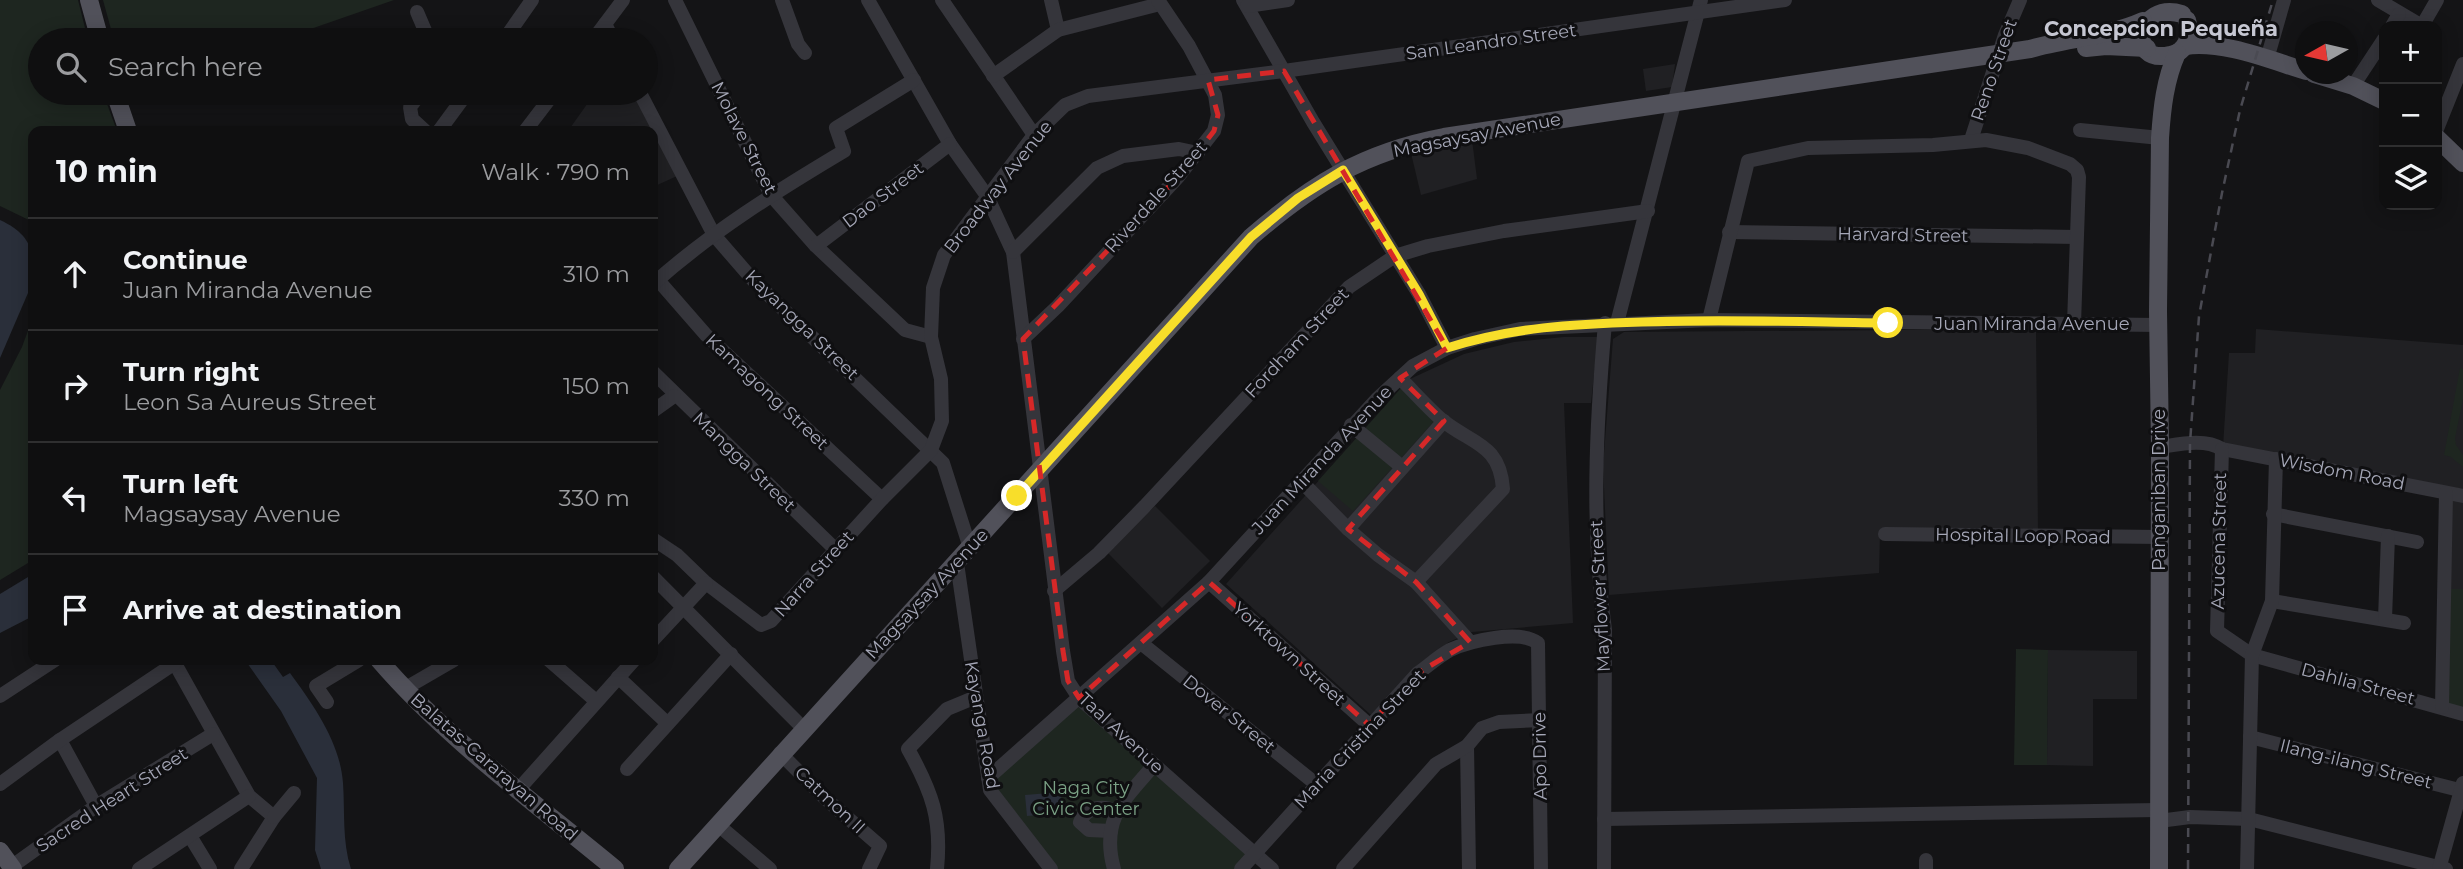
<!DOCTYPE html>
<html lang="en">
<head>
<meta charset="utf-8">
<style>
  :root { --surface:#0f0f10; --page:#1d1d1e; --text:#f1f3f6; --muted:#9b9c9f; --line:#2f2f30 }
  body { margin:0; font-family:Montserrat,sans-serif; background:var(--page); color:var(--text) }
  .controls { position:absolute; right:21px; top:21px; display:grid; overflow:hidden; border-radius:14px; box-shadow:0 4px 18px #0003 }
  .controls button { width:63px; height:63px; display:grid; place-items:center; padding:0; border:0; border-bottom:2px solid var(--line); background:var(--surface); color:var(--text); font:35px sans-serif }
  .compass { position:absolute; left:2295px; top:21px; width:63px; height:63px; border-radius:50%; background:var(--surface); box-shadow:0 4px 18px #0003; rotate:262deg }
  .stop { position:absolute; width:21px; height:21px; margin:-16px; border:5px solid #f8de2a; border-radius:50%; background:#fff }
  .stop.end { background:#f8de2a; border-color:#fff; box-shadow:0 2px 7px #0008 }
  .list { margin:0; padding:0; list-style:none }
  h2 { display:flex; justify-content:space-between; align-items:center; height:91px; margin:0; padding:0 28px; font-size:30px }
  h2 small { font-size:23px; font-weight:400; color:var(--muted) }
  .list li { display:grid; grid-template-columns:46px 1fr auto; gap:21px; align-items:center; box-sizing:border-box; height:112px; padding:0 28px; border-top:2px solid var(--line) }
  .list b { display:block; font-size:26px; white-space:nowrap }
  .list p { margin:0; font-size:23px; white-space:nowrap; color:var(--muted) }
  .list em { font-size:23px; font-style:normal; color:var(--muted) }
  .icon { flex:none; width:38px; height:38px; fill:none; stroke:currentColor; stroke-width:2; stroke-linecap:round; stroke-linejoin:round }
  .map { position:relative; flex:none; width:2463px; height:869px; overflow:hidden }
  .search { position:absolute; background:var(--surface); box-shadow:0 4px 18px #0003; left:28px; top:28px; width:630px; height:77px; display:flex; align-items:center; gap:18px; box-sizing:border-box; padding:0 24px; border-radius:38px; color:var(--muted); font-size:26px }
  .panel { position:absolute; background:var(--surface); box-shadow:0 4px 18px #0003; left:28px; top:126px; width:630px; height:539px; border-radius:14px }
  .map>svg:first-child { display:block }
</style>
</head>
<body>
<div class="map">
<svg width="2463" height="869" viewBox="0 0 2463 869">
  <rect width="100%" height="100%" fill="#141416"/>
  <g fill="#202023">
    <path d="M1675,64L1672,87L1646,91L1643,69Z"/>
    <path d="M595,93H636L677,176L653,187V131H568Z"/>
    <path d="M1472,140L1477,179L1421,195L1411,153Z"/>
    <path d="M2036,329L2038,533L1880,532L1879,573L1609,595L1603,466L1613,339L1624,332Z"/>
    <path d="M2256,329L2463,345V489L2223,447L2229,353H2255Z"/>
    <path d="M1564,337H1598L1591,403H1564L1573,623L1472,632L1449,642L1418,665L1371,715L1226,584L1410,379L1464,354L1514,342Z"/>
    <path d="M2454,500L2463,501V589H2448L2449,502Z"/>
    <path d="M1155,506L1210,561L1162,608L1107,552Z"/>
    <path d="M2048,650L2137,651V699H2093V766L2047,765Z"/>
  </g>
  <g fill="#1e2620">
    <path d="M0,0H78L88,40H40V93H103L117,131H33V225L31,221L0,206Z"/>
    <path d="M103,0H394L279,40H114Z"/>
    <path d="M33,317V560L0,580V390L22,347Z"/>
    <path d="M2460,368L2463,369V399L2455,438L2456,445L2463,455V467L2451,457L2444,455Z"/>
    <path d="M1402,387L1435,420L1353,511L1318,481Z"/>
    <path d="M2448,589H2463V710L2446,704Z"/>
    <path d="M2016,649L2048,650L2047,765H2014Z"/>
    <path d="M1079,698L1255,854L1241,869H1051L990,790L1004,761Z"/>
  </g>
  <g fill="#2a2f3a">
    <path d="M0,220C32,235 36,253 31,286L0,358Z"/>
    <path d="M33,574V616L0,633V594Z"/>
    <path d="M245,660H277L273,663L283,677L290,673C314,706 340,742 343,783C345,812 342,841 351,869H321L315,850L317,778L281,711Z"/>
    <path d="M1061,792L1062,813L1027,816L1025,795Z"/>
  </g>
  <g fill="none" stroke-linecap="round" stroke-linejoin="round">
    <g stroke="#35353b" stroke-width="14">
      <path d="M675,0L771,195L816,246L905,330L931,337"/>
      <path d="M782,0L798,44L805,53"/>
      <path d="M868,0L950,144L987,196L1013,252L1063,651L1068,681L1079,698L1272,869"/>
      <path d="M942,0L1034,135"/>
      <path d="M1051,0L1058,30"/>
      <path d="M1243,0L1313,122L1419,294L1447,348"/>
      <path d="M2378,0L2422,26L2437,0"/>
      <path d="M1247,6L1288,0"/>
      <path d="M417,12L429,40"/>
      <path d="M605,24L613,40"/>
      <path d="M2392,26L2399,14"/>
      <path d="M504,40L532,0"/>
      <path d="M593,40L623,0"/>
      <path d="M2267,59L2284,0"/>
      <path d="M993,76L1058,30L1160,4"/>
      <path d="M2353,86L2384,39"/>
      <path d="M421,93L410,107L412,119L425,131"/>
      <path d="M640,93L714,235L753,280L943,463L970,548"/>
      <path d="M2437,129L2463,64"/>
      <path d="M2080,130L2160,138"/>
      <path d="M439,131L467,93"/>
      <path d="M525,131L554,93"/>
      <path d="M1971,140L2005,35L2020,0"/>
      <path d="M1729,232L2076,237"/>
      <path d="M816,246L950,144"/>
      <path d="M1013,252L1097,168L1123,156L1179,149L1198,153"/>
      <path d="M658,280L706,335L882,499"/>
      <path d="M653,284C711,232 777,191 844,151L836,128L914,80"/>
      <path d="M1709,320L1748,161L1808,148L1933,145L1986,140L2028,148L2070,164L2077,170L2079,177L2074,324"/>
      <path d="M1617,323L1701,0"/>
      <path d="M1023,339L1058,306L1178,177L1214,131L1218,115L1215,95L1189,46L1158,0"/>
      <path d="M653,372L836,550"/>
      <path d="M1400,378C1414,392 1427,407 1442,420C1471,444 1500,443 1503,489L1416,582"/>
      <path d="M653,411L674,396"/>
      <path d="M1351,425L1402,467"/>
      <path d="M2160,447C2180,444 2205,438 2222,449L2463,496"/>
      <path d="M2222,449L2217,631L2252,655L2463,714"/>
      <path d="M1301,481L1348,529L1444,421"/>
      <path d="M2273,514L2417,542"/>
      <path d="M1348,529L1378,555L1416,582L1470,642"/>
      <path d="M1885,534L2160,537"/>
      <path d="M653,539L677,555L706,583L761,625L771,621L882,499L931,450L942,421L941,379L931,337L933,288L944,255L1034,135L1065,105L1088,96L1284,71L1785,0"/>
      <path d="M957,563L990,790L1051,869"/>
      <path d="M653,577L804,729"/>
      <path d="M1209,582L1369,725"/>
      <path d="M1054,591L1099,553L1145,506L1349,287L1395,256L1428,246L1504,231L1648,211"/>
      <path d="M2272,601L2404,623"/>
      <path d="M2385,619L2388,536"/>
      <path d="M653,640L706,583"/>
      <path d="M1141,643L1316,784"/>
      <path d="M173,660L249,796L274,817L241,869"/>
      <path d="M549,660L596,701"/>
      <path d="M618,677L667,723"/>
      <path d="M404,689L454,660"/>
      <path d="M0,696L55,660"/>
      <path d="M327,702L316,686L359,660"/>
      <path d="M2442,707L2446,493"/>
      <path d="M2250,737L2463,791"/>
      <path d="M60,740L96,806"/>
      <path d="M1467,746L1469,869"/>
      <path d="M780,753L826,799L880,846L869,869"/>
      <path d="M627,769L731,654"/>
      <path d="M988,778L1209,582L1377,399L1413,366L1447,348L1475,339L1520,329L1709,320L2158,325"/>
      <path d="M0,784L60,740L175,663"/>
      <path d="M518,790L634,660"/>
      <path d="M274,817L294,793"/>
      <path d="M1604,819L2158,810"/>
      <path d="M2159,821L2190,817L2249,819L2446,869"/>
      <path d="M717,824L770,869"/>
      <path d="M1111,831L1089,830L1080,822C1086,807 1102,805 1116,811"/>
      <path d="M190,836L210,869"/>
      <path d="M1926,860V869"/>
      <path d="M11,867L96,806L213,734"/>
      <path d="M139,869L249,796"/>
      <path d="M937,869C942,819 932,792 908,749L947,709L976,697"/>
      <path d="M1114,869C1100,819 1125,799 1154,765"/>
      <path d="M1241,869L1418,673C1428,666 1439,656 1450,650C1470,641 1520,629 1538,643L1541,869"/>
      <path d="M1343,869L1436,764L1467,746L1482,728L1499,722L1540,720"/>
      <path d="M1604,869L1605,630C1591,527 1596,426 1605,323"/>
      <path d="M2247,869L2252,655L2272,601L2276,459"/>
      <path d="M2439,869L2463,783"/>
    </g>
    <g stroke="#51515a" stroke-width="18">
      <path d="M89,0L100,40"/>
      <path d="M2182,14C2137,0 2125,65 2170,55C2187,52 2192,35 2187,20"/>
      <path d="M2185,46C2221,40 2270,60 2306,71"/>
      <path d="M2086,48L2106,46L2147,48"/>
      <path d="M2314,74L2353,86L2384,101"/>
      <path d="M115,93L128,131"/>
      <path d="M2437,138L2463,163"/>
      <path d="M379,660C447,739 534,802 615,869"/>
      <path d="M0,851L13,869"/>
      <path d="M678,869L1251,237C1312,184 1364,152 1444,137L2030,49C2068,38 2107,37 2143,21"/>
      <path d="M2159,869L2160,447L2158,311L2160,138C2162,108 2165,80 2177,53"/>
    </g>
    <path stroke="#4a4a52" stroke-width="2.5" stroke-dasharray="9 7" stroke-linecap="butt" d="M2188,869L2190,443L2199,316L2222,193L2240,110L2273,0"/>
  </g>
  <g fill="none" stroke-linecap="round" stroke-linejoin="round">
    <path stroke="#f8de2a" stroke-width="9" d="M1017,496L1251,237L1298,198L1343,170L1419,294L1447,348C1512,327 1574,324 1642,322C1724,319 1806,322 1888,323"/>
  </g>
  <path fill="none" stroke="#d62828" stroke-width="5" stroke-dasharray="14 9" stroke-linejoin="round" d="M1284,71L1447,348L1400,378L1444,421L1348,529L1416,582L1470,642L1418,673L1369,725L1209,582L1079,698L1068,681L1063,651L1023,339L1178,177L1214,131L1218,115L1208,80Z"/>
  <g text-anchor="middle" stroke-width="6" stroke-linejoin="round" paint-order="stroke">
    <g font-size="18" fill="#a5a7b7" stroke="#0f0f11">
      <text transform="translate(1491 42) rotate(-8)" y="6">San Leandro Street</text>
      <text transform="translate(1994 70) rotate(-71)" y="6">Reno Street</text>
      <text transform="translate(1477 135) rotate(-11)" y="6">Magsaysay Avenue</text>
      <text transform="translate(744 138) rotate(63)" y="6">Molave Street</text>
      <text transform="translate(998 187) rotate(-52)" y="6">Broadway Avenue</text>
      <text transform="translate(883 195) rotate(-37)" y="6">Dao Street</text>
      <text transform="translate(1156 197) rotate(-48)" y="6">Riverdale Street</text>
      <text transform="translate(1903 235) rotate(1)" y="6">Harvard Street</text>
      <text x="2032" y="330">Juan Miranda Avenue</text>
      <text transform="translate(802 325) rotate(44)" y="6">Kayangga Street</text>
      <text transform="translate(1297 343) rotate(-47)" y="6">Fordham Street</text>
      <text transform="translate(767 392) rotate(43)" y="6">Kamagong Street</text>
      <text transform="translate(1322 460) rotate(-47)" y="6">Juan Miranda Avenue</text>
      <text transform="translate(744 462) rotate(44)" y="6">Mangga Street</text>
      <text transform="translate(2342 472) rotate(11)" y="6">Wisdom Road</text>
      <text transform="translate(2159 490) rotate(-90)" y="6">Panganiban Drive</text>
      <text transform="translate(2023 536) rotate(1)" y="6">Hospital Loop Road</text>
      <text transform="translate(2219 541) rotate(-89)" y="6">Azucena Street</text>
      <text transform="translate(814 574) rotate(-48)" y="6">Narra Street</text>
      <text transform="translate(927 594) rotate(-47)" y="6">Magsaysay Avenue</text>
      <text transform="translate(1600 596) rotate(-93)" y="6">Mayflower Street</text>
      <text transform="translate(1289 654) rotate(42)" y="6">Yorktown Street</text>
      <text transform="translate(2358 684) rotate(15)" y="6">Dahlia Street</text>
      <text transform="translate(1229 714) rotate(39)" y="6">Dover Street</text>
      <text transform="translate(982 725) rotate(80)" y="6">Kayanga Road</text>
      <text transform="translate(1121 733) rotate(43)" y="6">Taal Avenue</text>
      <text transform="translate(1360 739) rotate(-47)" y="6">Maria Cristina Street</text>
      <text transform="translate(1540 756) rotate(-91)" y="6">Apo Drive</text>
      <text transform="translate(2356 764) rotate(14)" y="6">Ilang-ilang Street</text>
      <text transform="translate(494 767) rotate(41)" y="6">Balatas-Cararayan Road</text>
      <text transform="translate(112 800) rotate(-33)" y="6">Sacred Heart Street</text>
      <text transform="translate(830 800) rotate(43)" y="6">Catmon II</text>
    </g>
    <g font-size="18" fill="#7ba286" stroke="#0f0f11">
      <text x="1086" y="794">Naga City<tspan x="1086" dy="21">Civic Center</tspan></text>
    </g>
    <g font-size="21" font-weight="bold" fill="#c6c7d2" stroke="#0f0f11">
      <text x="2161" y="36">Concepcion Pequeña</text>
    </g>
  </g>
</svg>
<div class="controls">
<button>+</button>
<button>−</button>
<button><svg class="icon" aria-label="layers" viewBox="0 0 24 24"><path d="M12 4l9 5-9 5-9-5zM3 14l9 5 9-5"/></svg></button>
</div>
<svg class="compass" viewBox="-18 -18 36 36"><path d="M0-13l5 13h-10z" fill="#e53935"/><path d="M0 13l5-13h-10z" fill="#9b9c9f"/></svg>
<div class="stop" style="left:1888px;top:323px"></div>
<div class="stop end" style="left:1017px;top:496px"></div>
<div class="search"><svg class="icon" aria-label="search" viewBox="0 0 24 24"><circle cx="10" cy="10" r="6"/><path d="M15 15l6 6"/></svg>Search here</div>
<section class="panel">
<h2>10 min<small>Walk · 790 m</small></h2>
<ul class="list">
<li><svg class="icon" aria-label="ahead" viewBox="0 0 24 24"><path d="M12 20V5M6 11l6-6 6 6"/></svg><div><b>Continue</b><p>Juan Miranda Avenue</p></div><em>310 m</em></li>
<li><svg class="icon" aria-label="right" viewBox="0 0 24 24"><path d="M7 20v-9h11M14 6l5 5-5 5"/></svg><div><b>Turn right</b><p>Leon Sa Aureus Street</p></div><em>150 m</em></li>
<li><svg class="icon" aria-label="left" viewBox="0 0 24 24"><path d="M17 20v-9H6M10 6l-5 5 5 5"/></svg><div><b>Turn left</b><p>Magsaysay Avenue</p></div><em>330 m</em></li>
<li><svg class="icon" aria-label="arrive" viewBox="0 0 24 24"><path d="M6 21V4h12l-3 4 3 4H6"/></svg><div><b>Arrive at destination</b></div></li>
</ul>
</section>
</div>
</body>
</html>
